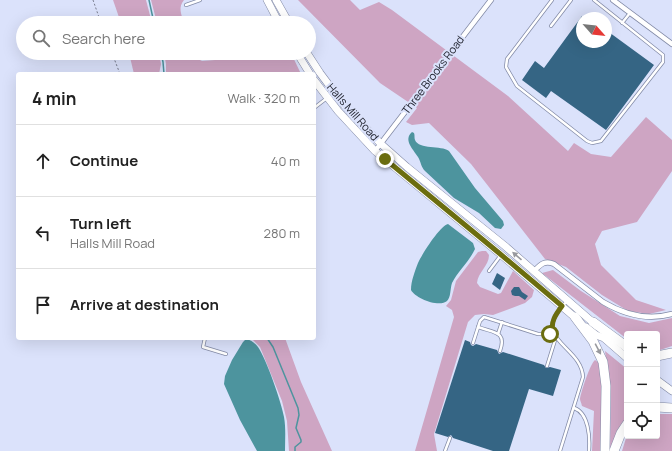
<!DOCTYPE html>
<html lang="en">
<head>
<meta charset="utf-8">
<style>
  :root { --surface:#fff; --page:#f6f6f6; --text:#222; --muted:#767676; --line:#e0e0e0 }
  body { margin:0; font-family:Manrope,sans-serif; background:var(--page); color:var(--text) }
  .controls { position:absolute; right:12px; bottom:12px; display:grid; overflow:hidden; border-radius:4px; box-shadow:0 4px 16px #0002 }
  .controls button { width:36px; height:36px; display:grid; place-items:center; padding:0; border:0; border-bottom:1px solid var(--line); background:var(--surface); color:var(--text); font:20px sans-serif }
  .compass { position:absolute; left:576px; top:12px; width:36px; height:36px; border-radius:50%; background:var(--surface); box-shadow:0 4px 16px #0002; rotate:117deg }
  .stop { position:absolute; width:12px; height:12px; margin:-9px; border:3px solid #6b6d0f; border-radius:50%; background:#fff }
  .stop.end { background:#6b6d0f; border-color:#fff; box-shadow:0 1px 4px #0008 }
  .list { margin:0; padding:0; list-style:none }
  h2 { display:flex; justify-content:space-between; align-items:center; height:52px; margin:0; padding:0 16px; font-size:17px }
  h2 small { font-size:13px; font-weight:400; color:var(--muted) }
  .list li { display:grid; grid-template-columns:26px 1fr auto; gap:12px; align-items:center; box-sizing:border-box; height:72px; padding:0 16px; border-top:1px solid var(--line) }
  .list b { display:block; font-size:15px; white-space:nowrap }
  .list p { margin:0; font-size:13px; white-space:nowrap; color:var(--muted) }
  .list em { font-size:13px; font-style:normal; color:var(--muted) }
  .icon { flex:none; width:22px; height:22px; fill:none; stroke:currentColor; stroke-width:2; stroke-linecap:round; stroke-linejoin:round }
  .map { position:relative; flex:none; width:672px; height:451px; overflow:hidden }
  .search { position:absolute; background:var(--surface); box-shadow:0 4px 16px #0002; left:16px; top:16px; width:300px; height:44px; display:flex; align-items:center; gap:10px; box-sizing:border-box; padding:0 14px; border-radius:22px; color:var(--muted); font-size:15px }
  .panel { position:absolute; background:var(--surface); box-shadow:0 4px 16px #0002; left:16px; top:72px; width:300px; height:268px; border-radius:4px }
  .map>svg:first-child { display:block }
</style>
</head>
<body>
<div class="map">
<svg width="672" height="451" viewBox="0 0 672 451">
  <rect width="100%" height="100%" fill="#dbe2fb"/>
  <g fill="#cea5c3">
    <path d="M113,0H146L152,23H121Z"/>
    <path d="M151,0H184C178,7 181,14 184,23H157Z"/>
    <path d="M298,0H350L360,10L379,2L392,10L508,96L568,151L574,143L591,154L611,157L646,117L672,140V171L637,222L602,231L595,244L601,265L636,300L666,310L649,314L628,311L602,295L566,267L545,259L471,164L429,123L412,125L406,122L417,108L380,83Z"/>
    <path d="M129,53H159L161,64L159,74H134Z"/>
    <path d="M164,53H193L194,57L202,61L215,60L231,53H291L301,74H166V64Z"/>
    <path d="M482,251H486L489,255C489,266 478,272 477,283L480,287L498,294L501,293L513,271L534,290L532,297L525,303L493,315L484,314L475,315L468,322L434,434L437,451H415L454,317L452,310L446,306L451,300L456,281L478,252Z"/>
    <path d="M553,270L581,291L620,316L649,323L672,318V346L657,351V334H627V339L542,273Z"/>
    <path d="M251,338H285L301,382L332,451H289L287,421L282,401L260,347Z"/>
    <path d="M605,351L627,369V419L610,451L611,398Z"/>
    <path d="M595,360L599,363L602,369V451H592L594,411L582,406C582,405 580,400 580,399C581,392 590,364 595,360Z"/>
    <path d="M657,414H672V451H622L627,435V436H657Z"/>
  </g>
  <g fill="#4d949e">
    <path d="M412,132L414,133C415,135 414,138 415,140C419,150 441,145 449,151L475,188L503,221L504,225L501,229L495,228L479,213L454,198L425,171C421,167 421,162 418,157C413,149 403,140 412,132Z"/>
    <path d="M448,224L473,243L475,249C469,262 458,271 452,283C450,289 451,297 447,301C439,308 415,298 411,290C411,281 415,271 418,263C422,254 440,226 448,224Z"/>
    <path d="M246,339C251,340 255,343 258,347C266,358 282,404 284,417C286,428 285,440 285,451H257L240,420L224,384L225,376L232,360L243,342Z"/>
  </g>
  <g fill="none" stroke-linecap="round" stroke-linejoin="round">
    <g stroke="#4d949e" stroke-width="1.5">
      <path d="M149,0L154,23"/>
      <path d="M161,53L163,62L164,74"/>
      <path d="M267,338L273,347L298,408L299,415L296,428L301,440V442L295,447V451"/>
    </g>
  </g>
  <g fill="#356584">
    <path d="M582,16V42H606V30L654,65L606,130L551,91L546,98L522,80L535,61L544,68Z"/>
    <path d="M497,273L505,278L500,290L492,284Z"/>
    <path d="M514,287H519L522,292L528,296L525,300L519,296H515L512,295L511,291Z"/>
    <path d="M465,340L470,342L471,345L473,346L476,344L497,350L499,354L503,352L544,365L546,368L550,367L561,370L553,396L529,389L509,451H493L453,438L451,435L448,437L435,433Z"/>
  </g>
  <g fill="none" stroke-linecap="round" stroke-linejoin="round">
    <defs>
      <g id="service">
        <path d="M552,0L507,59L506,67L517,86L587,141L592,143L601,141L663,62V55L594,0"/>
        <path d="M186,5L200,0"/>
        <path d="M622,23L630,13"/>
        <path d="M551,26L571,0"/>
        <path d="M314,108L327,98"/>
        <path d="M489,271L501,255"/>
        <path d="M478,327C494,333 507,331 500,351"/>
        <path d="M498,334L502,322"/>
        <path d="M205,338L203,347L226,354"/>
        <path d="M473,343L480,321L484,317L538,334H547L553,333"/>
        <path d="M547,366L556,337"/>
        <path d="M574,408C589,413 590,438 589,451"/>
        <path d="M445,451L450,438"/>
        <path d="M560,451L583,377C582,356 559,347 552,330C551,318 560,309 567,301"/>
      </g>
      <g id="minor">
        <path d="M613,0L672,44"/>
        <path d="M375,151L491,0"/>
        <path d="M534,271C541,264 545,260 554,264L603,302C625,315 647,321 672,314"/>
      </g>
      <g id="primary">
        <path d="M267,0L279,23"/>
        <path d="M276,0L289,23"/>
        <path d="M297,53L310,74"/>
        <path d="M307,53L320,73L344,105L381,144L407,167L505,246L597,326"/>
        <path d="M314,80L338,111L375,151L499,253L578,320"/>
        <path d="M586,327L596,335L604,338L627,358"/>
        <path d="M657,380L672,391"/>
      </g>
      <g id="motorway">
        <path d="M575,317L593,341L603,362L606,386L605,451"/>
        <path d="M593,322L627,347"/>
        <path d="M657,356L672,353"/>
        <path d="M657,407L672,408"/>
        <path d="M614,451L621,433L627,424"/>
      </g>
    </defs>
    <use href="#service" stroke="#838ba7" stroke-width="4"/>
    <use href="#minor" stroke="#838ba7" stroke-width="6"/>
    <use href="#primary" stroke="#838ba7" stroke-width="8"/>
    <use href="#motorway" stroke="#838ba7" stroke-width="10"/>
    <g stroke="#787c8e" stroke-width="1" stroke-dasharray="2 2" stroke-linecap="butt">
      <path d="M93,0L101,23"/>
      <path d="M112,53L120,74"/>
    </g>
    <use href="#service" stroke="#fff" stroke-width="2.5"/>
    <use href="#minor" stroke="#fff" stroke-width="4.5"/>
    <use href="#primary" stroke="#fff" stroke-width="7"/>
    <use href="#motorway" stroke="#fff" stroke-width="9"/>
  </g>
  <defs><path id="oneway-solid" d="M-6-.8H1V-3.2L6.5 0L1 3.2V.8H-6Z"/></defs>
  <g fill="#98999e">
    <use href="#oneway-solid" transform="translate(517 256) rotate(-139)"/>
    <use href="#oneway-solid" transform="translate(598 349) rotate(62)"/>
  </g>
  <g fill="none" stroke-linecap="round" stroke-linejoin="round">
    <path stroke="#6b6d0f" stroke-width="5" d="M385,159L499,253L562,306C556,314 550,322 553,333L550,334"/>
  </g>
  <g text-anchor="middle" stroke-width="4" stroke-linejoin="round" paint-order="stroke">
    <g font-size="11" fill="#1a1d28" stroke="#dbe2fb">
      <text transform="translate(433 75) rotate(-53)" y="4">Three Brooks Road</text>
      <text transform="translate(353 112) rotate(49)" y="4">Halls Mill Road</text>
    </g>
  </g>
</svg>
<div class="controls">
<button>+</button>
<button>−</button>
<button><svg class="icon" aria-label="locate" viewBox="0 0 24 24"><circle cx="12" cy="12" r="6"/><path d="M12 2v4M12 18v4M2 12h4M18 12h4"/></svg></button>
</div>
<svg class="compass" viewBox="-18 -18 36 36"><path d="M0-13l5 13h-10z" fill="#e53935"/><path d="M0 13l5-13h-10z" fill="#767676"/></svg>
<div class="stop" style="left:550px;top:334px"></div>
<div class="stop end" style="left:385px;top:159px"></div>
<div class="search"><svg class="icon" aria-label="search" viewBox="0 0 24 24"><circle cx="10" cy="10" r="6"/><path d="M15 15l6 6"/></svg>Search here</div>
<section class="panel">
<h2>4 min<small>Walk · 320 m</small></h2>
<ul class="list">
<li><svg class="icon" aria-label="ahead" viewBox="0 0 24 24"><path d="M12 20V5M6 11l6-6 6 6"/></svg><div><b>Continue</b></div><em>40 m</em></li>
<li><svg class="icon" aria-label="left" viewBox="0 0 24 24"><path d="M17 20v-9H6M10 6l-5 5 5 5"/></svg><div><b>Turn left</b><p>Halls Mill Road</p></div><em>280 m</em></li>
<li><svg class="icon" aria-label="arrive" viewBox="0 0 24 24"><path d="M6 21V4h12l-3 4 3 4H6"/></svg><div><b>Arrive at destination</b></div></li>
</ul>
</section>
</div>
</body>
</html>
